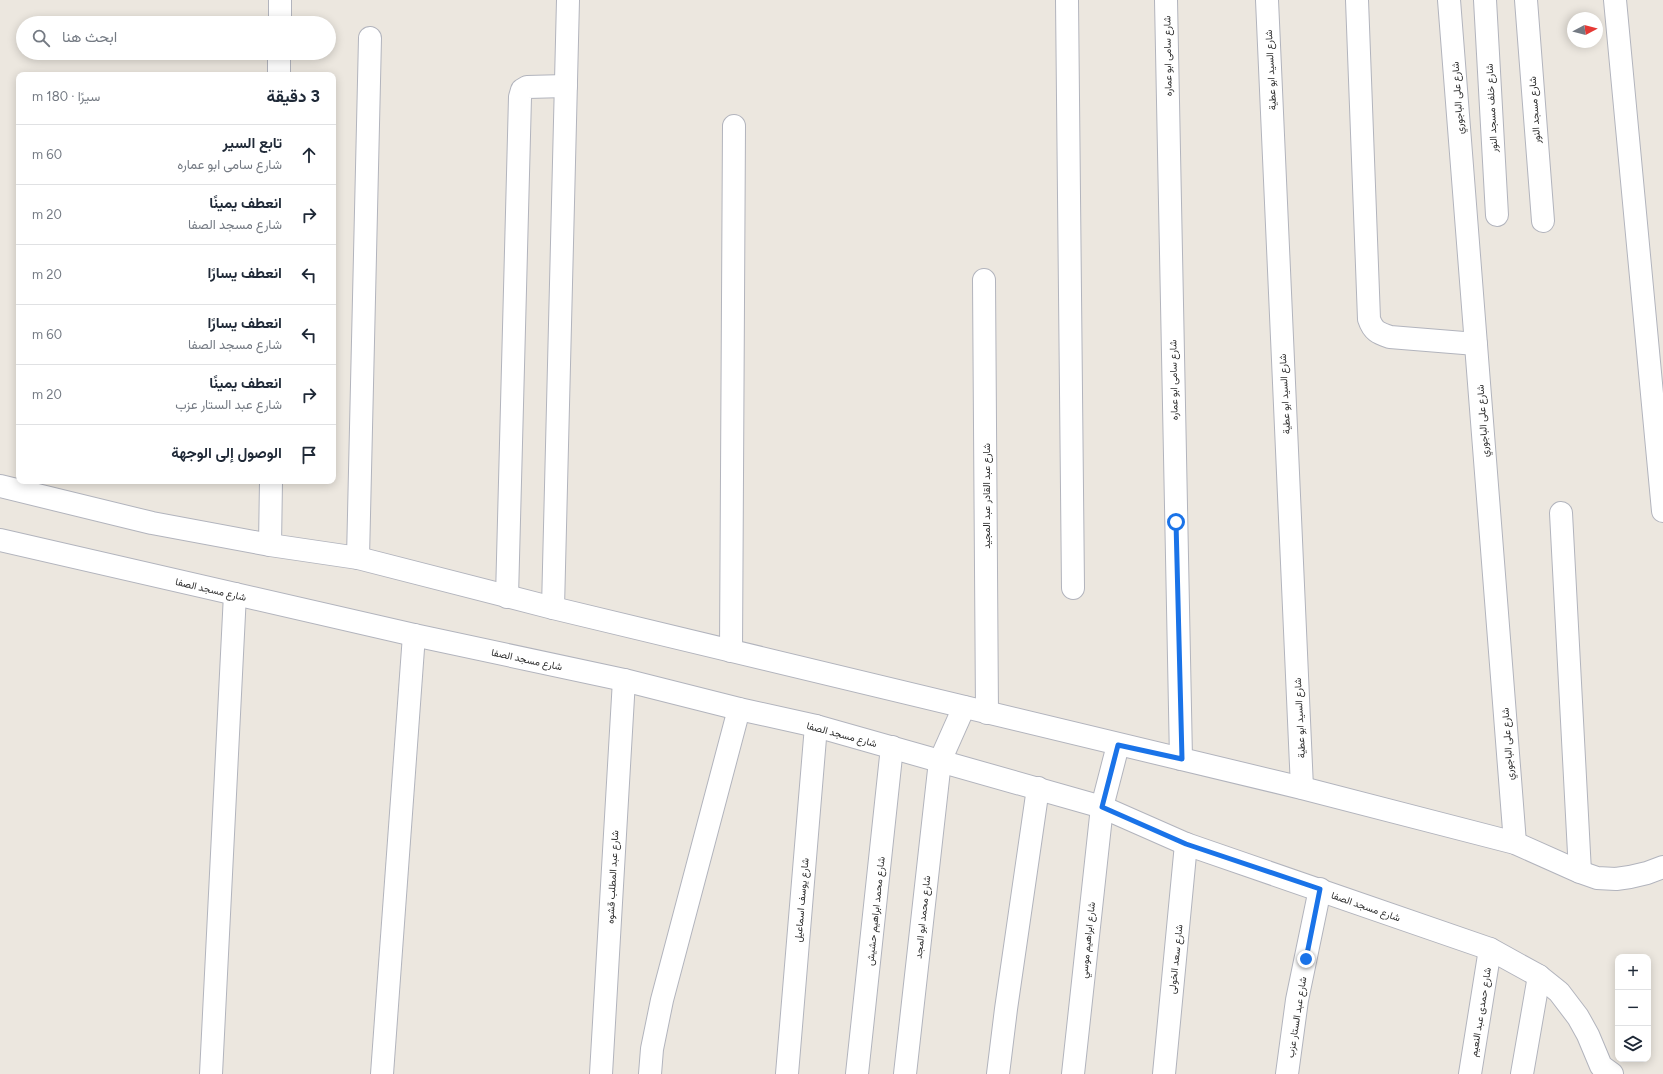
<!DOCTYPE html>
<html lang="ar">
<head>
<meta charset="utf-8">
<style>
  :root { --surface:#fff; --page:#f6f6f7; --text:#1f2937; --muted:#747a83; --line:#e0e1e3 }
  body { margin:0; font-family:Figtree,Vazirmatn,sans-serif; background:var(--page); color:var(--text); direction:rtl }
  .controls { position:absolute; right:12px; bottom:12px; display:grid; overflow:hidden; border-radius:8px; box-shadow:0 2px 10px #0003 }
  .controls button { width:36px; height:36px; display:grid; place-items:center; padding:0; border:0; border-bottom:1px solid var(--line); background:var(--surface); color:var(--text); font:20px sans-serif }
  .compass { position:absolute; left:1567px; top:12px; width:36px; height:36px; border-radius:50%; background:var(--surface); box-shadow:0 2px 10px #0003; rotate:83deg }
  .stop { position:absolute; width:12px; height:12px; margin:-9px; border:3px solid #1a73e8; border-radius:50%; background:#fff }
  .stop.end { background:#1a73e8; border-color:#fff; box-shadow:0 1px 4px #0008 }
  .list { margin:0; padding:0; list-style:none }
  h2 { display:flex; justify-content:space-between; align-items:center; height:52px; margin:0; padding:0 16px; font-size:17px }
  h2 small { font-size:13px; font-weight:400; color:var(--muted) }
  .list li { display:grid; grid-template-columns:26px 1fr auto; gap:12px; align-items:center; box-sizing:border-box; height:60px; padding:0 16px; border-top:1px solid var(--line) }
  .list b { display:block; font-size:15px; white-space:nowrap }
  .list p { margin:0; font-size:13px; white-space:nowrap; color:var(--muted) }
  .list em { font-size:13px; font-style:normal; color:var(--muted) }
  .icon { flex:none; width:22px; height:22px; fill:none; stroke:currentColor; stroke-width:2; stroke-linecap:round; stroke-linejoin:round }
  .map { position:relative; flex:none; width:1663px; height:1074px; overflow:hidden; direction:ltr }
  .search { position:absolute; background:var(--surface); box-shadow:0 2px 10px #0003; left:16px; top:16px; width:320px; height:44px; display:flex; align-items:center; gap:10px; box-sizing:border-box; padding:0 14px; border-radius:22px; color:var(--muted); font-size:15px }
  .panel { position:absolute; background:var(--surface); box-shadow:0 2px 10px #0003; left:16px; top:72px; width:320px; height:412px; border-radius:8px; direction:rtl }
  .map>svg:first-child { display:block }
</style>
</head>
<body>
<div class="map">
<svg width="1663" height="1074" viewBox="0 0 1663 1074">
  <rect width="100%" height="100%" fill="#ece7df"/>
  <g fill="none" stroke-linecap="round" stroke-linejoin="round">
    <defs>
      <g id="minor">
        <path d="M1067,0L1073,588"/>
        <path d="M1166,0L1181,759"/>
        <path d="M1267,0L1302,788"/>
        <path d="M1357,0L1369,319C1373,331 1378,333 1390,337L1476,344"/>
        <path d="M1449,0L1515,843"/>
        <path d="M1485,0L1497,215"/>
        <path d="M1526,0L1543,221"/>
        <path d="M1615,0L1663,511"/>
        <path d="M280,23V0"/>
        <path d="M279,75V53"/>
        <path d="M984,280L987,713"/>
        <path d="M0,486L152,523L270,545L358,558L553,608L1302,788L1515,843L1580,872L1597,878L1616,879L1630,877L1647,873L1663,867"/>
        <path d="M1561,513L1580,872"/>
        <path d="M0,540L414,635L624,680L739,709L816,726L1102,807L1186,844L1490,949L1539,976L1559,992L1578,1017L1588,1035L1601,1066L1612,1074"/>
        <path d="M270,545L271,481"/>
        <path d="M358,558L370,38"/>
        <path d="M507,597L520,97L522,90L527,87L566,86"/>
        <path d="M553,608L568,0"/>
        <path d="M731,651L734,126"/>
        <path d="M211,1074L235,594"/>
        <path d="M382,1074L414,635"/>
        <path d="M601,1074L624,680"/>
        <path d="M650,1074L652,1049L662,1000L739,709"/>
        <path d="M787,1074L816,726"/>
        <path d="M857,1074L892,747"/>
        <path d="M905,1074L940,761L964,707"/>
        <path d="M998,1074L1006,1009L1038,788"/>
        <path d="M1073,1074L1102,807L1118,745"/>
        <path d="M1164,1074L1186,844"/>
        <path d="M1287,1074L1297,1000L1320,889"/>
        <path d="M1470,1074L1490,949"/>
        <path d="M1522,1074L1539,976"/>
      </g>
    </defs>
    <use href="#minor" stroke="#b2b4bd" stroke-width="24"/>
    <use href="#minor" stroke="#fff" stroke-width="22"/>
  </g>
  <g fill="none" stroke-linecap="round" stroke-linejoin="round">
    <path stroke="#1a73e8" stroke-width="5" d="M1176,522L1182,759L1118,745L1102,807L1186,844L1320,889L1306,959"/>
  </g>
  <g text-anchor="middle" stroke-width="3.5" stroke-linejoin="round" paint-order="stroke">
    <g font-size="10" fill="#2b2b2b" stroke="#fff">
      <text transform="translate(1167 56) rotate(-91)" y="4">شارع سامى ابو عماره</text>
      <text transform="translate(1270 70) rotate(-93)" y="4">شارع السيد ابو عطية</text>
      <text transform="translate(1457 98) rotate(-94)" y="4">شارع على الباجوري</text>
      <text transform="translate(1491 108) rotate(-93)" y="4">شارع خلف مسجد النور</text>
      <text transform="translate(1534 110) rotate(-94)" y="4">شارع مسجد النور</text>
      <text transform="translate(1173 380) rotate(-91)" y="4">شارع سامى ابو عماره</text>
      <text transform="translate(1284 394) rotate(-93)" y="4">شارع السيد ابو عطية</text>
      <text transform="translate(1482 421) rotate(-94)" y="4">شارع على الباجوري</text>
      <text transform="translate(986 496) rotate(-90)" y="4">شارع عبد القادر عبد المجيد</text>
      <text transform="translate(211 589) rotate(13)" y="4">شارع مسجد الصفا</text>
      <text transform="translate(527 659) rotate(12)" y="4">شارع مسجد الصفا</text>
      <text transform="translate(1299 718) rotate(-93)" y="4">شارع السيد ابو عطية</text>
      <text transform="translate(842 734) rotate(15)" y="4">شارع مسجد الصفا</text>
      <text transform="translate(1507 744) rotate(-94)" y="4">شارع على الباجوري</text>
      <text transform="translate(612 877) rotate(-87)" y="4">شارع عبد المطلب قشوه</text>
      <text transform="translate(801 900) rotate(-85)" y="4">شارع يوسف اسماعيل</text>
      <text transform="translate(1366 906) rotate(19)" y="4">شارع مسجد الصفا</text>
      <text transform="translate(875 911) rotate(-84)" y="4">شارع محمد ابراهيم حشيش</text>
      <text transform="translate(922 917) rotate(-84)" y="4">شارع محمد ابو المجد</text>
      <text transform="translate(1087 940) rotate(-84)" y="4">شارع ابراهيم موسي</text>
      <text transform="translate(1175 959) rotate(-84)" y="4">شارع سعد الخولى</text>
      <text transform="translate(1480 1012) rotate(-81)" y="4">شارع حمدى عبد النعيم</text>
      <text transform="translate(1296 1017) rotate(-81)" y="4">شارع عبد الستار عزب</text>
    </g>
  </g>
</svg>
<div class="controls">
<button>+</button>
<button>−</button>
<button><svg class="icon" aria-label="layers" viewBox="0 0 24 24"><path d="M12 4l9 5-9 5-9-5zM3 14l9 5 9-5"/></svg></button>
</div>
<svg class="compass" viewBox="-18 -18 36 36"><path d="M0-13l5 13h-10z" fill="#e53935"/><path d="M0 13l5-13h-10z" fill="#747a83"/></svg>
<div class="stop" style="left:1176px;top:522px"></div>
<div class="stop end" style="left:1306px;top:959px"></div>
<div class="search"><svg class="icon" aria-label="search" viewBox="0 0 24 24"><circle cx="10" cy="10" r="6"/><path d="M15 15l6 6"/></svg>ابحث هنا</div>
<section class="panel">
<h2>3 دقيقة<small>سيرًا · 180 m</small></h2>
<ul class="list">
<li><svg class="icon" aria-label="ahead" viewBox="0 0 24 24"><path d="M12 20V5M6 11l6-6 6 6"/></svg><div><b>تابع السير</b><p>شارع سامى ابو عماره</p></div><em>60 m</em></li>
<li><svg class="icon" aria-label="right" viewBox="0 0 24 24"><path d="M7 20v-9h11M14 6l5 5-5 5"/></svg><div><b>انعطف يمينًا</b><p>شارع مسجد الصفا</p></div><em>20 m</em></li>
<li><svg class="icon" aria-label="left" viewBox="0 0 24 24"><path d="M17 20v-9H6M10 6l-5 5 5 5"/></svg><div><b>انعطف يسارًا</b></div><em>20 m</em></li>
<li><svg class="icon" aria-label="left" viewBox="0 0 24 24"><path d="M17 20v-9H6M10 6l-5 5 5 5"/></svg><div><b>انعطف يسارًا</b><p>شارع مسجد الصفا</p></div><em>60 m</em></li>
<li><svg class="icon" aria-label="right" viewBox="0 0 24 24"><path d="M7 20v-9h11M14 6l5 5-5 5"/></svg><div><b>انعطف يمينًا</b><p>شارع عبد الستار عزب</p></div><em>20 m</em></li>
<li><svg class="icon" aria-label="arrive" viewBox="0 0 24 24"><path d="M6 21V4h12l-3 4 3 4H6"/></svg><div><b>الوصول إلى الوجهة</b></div></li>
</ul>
</section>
</div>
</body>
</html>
